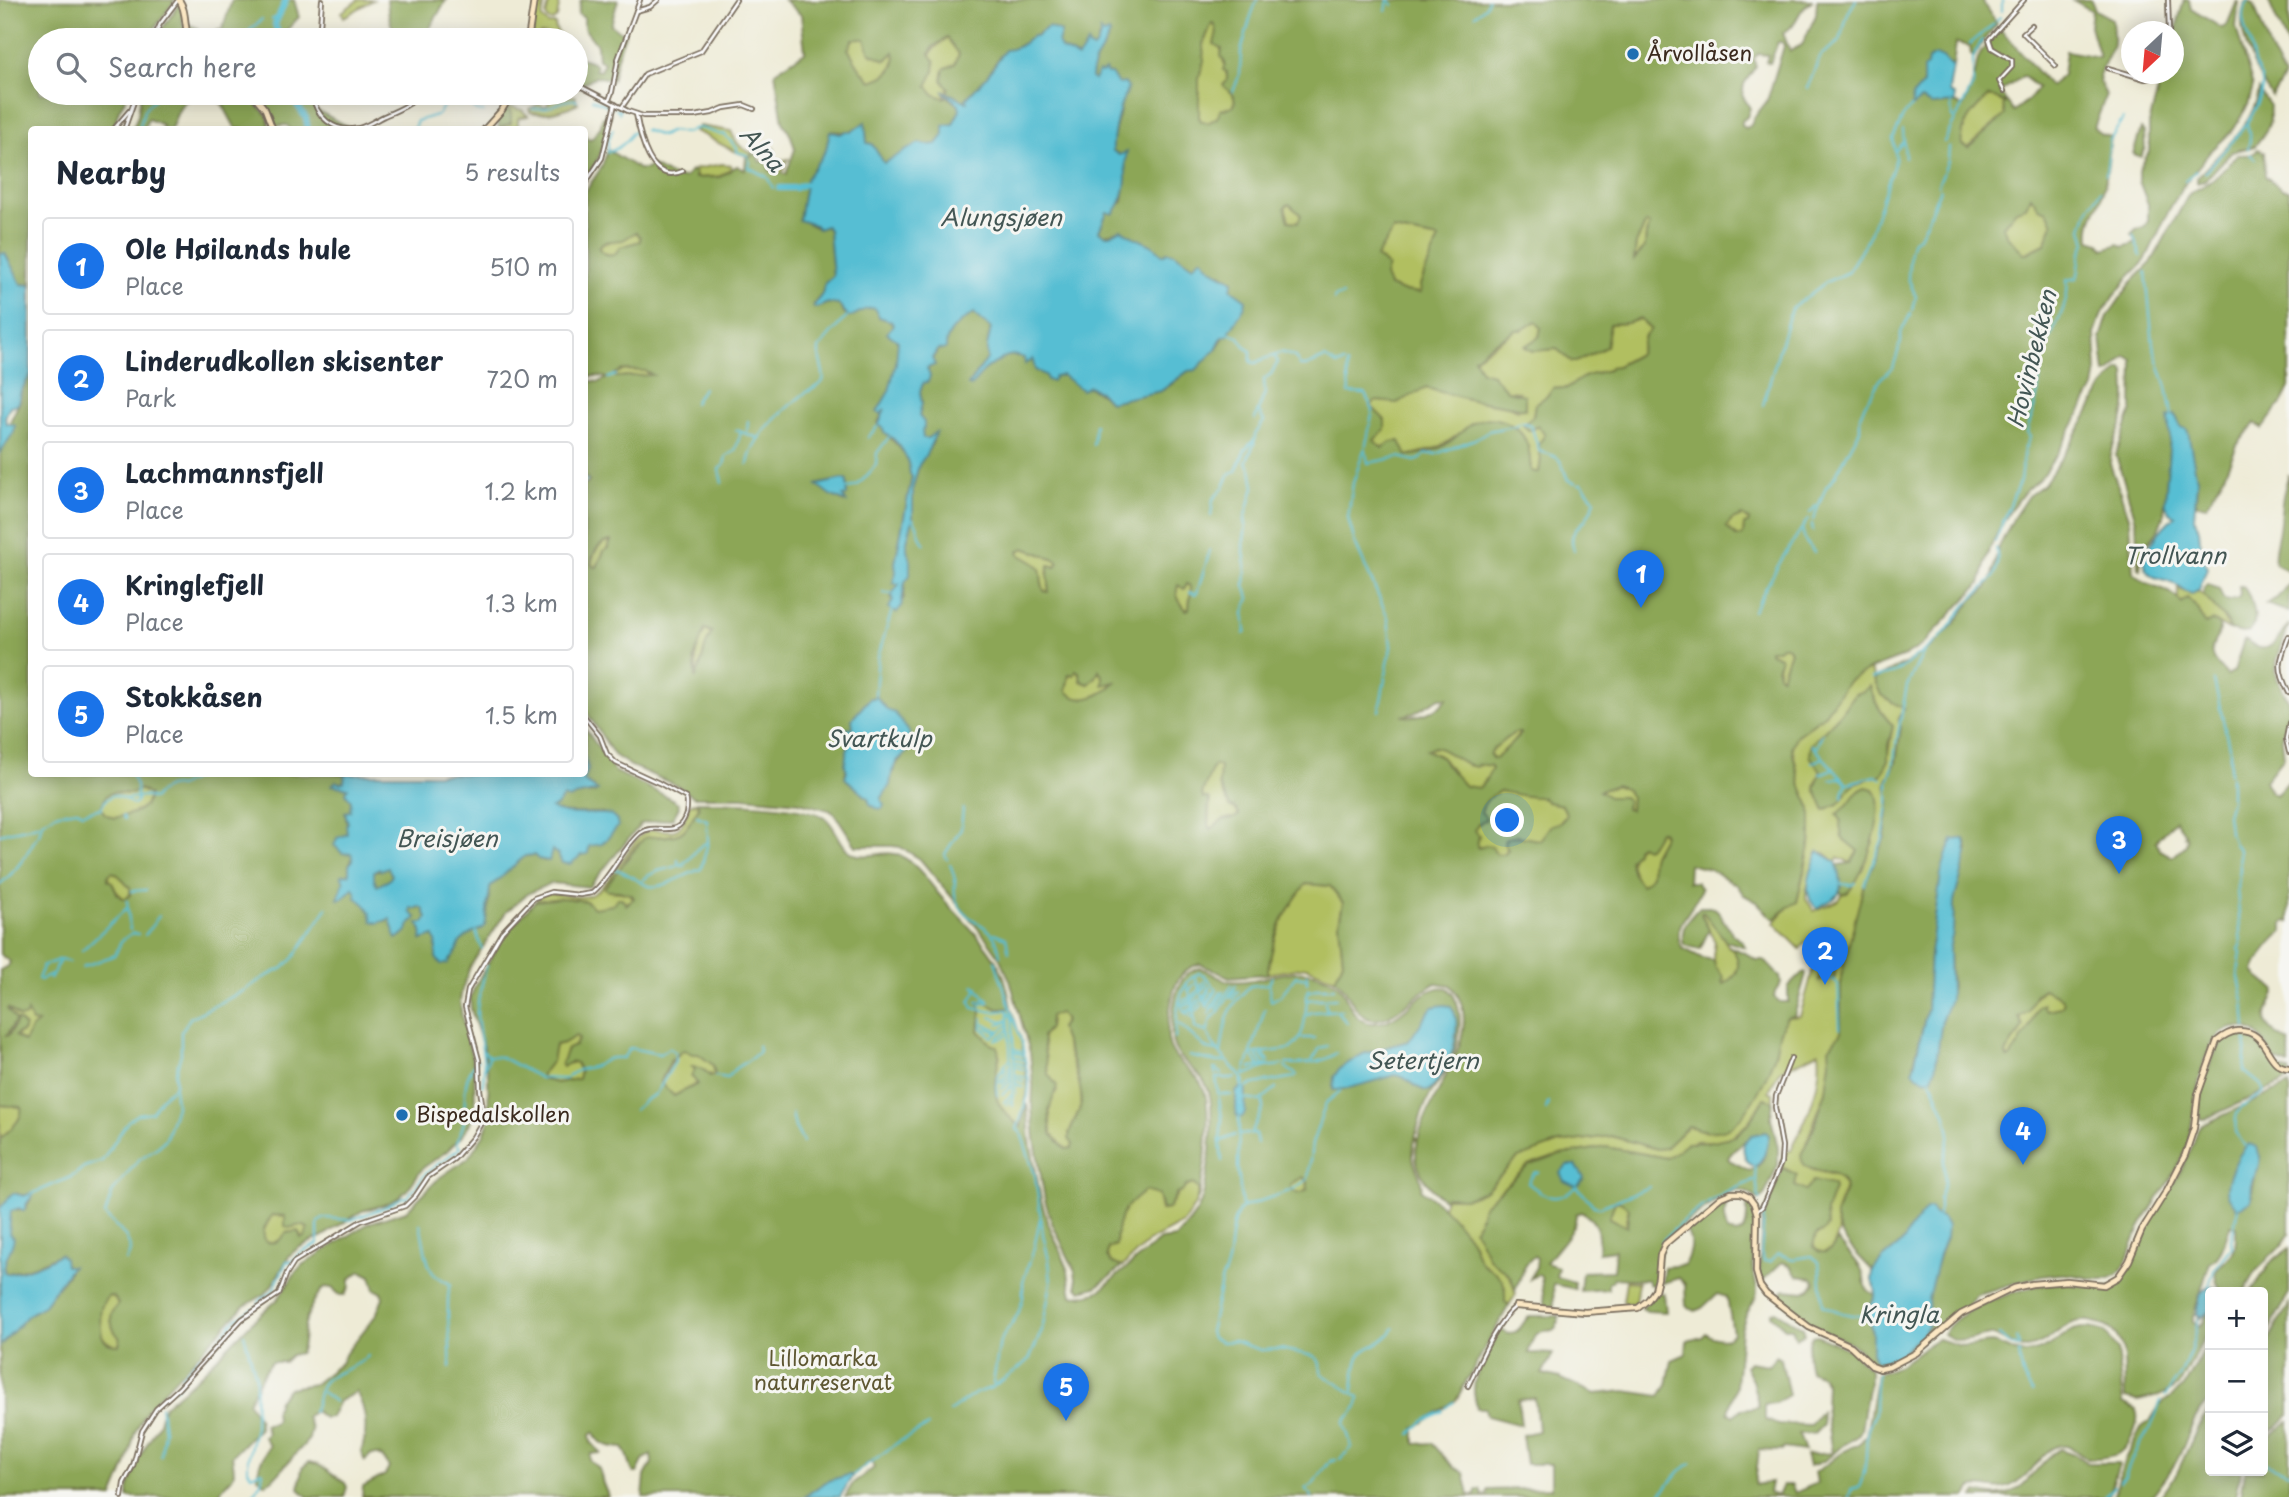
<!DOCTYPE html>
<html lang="en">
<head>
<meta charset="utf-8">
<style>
  :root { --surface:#fff; --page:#f2f2f3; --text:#1f2937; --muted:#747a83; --line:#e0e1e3; --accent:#1a73e8 }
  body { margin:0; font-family:"Playpen Sans",sans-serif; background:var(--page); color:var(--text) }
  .controls { position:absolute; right:21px; bottom:21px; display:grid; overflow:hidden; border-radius:7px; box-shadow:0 4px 18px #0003 }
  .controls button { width:63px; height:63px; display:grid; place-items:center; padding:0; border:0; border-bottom:2px solid var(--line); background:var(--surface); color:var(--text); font:35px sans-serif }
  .compass { position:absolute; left:2121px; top:21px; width:63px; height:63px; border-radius:50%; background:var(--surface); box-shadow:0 4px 18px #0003; rotate:206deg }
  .you { position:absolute; left:1508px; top:821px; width:24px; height:24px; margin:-18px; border:5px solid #fff; border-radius:50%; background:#1a73e8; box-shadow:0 0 0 10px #1a73e833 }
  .badge { display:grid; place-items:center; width:46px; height:46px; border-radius:50%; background:var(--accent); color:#fff; font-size:23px; font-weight:700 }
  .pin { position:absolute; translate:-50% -58px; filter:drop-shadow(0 2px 4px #0008) }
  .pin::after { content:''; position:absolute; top:37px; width:24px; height:21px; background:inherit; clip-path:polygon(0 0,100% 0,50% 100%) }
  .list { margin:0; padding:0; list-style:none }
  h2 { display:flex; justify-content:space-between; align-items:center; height:91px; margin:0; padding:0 28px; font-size:30px }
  h2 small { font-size:23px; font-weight:400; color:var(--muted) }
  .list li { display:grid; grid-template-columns:46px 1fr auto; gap:21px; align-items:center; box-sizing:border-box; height:98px; margin:0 14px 14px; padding:0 14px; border:2px solid var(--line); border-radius:7px }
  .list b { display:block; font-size:26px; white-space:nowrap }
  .list p { margin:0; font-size:23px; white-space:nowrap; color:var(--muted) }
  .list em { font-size:23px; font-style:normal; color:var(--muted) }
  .icon { flex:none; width:38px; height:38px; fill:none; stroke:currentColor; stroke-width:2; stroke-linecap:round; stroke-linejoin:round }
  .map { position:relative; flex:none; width:2289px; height:1497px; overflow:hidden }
  .search { position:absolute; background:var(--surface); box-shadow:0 4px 18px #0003; left:28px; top:28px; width:560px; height:77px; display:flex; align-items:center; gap:18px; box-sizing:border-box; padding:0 24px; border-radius:38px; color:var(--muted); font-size:26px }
  .panel { position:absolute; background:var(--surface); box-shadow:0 4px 18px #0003; left:28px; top:126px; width:560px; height:651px; border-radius:7px }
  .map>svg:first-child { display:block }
</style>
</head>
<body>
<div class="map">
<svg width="2289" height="1497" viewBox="0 0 2289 1497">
  <rect width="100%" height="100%" fill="#f6f6f2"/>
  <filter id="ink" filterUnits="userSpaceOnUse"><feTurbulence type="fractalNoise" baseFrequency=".0143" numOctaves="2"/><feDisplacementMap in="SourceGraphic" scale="14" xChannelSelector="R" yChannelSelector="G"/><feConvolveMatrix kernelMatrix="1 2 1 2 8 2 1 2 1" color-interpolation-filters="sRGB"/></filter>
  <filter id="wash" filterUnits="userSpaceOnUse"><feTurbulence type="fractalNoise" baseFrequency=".00686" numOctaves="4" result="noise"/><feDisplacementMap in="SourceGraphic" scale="28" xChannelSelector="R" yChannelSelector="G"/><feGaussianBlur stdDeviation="1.57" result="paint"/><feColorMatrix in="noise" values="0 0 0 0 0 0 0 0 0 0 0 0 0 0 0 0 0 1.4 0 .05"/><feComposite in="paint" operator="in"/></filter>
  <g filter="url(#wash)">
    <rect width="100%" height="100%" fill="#eeebd6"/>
    <g fill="#b1bf61" stroke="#767440" stroke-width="2" fill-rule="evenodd">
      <path d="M358,0H373L344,17L342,12Z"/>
      <path d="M537,0H545L542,18L548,24H555L556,30L561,36L540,34L538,40H532Z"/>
      <path d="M550,0H560L557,18L553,21L548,20L546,16Z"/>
      <path d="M1212,23L1216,27L1227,77V89L1233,92L1235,101L1234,106L1208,123L1201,121L1199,117V77L1203,66V44Z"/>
      <path d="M948,38L959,53L949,89L947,92L944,91L945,98L935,95L927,86C937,59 918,57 948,38Z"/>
      <path d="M853,39H865L870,53L886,60L894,51C898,69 886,77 871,81L861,70L848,49Z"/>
      <path d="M568,96H575L578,103C564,110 546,116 530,112L529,109L539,104L545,107L551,100Z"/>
      <path d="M1990,96L1996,98L2002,103L2006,101L2003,105L2005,115L1967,148L1962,145C1959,124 1975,109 1990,96Z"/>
      <path d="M508,106L522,110L528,116L518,118V129L501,130L505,125L510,110L507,108Z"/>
      <path d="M699,126L731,131C736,143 740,148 752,153L751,156C738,156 710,137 695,131Z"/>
      <path d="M774,148L776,160L781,161L788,159L782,173L771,170L769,164L765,161L769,149Z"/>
      <path d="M722,164L731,165V168L720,176L696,178L695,169Z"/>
      <path d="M2031,196L2047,210L2053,224L2045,244L2024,254L2006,235L2001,223Z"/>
      <path d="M1289,204L1301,215L1298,222L1289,221L1285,207Z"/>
      <path d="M1646,223L1650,225L1646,234L1645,247L1634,260L1636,243Z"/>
      <path d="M1392,230L1439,239L1420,285L1422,293L1402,291L1389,286L1376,257Z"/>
      <path d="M636,232L640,237V241L620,247L615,254C607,255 603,255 598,247C603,242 626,237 636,232Z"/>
      <path d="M1640,319L1651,329L1644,336L1639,354L1609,370L1596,373L1572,387L1551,390L1547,396L1535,404L1533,416L1525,422L1528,430H1531L1539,426L1545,435L1540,442L1541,459L1539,473L1531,471L1528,445L1474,422C1447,444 1441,449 1406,456L1399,441L1391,442L1382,448L1378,444L1370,456L1371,406L1375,401L1397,402L1426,388L1472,400L1508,406L1518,410L1519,392L1507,391L1481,371L1474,358L1516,330H1522L1536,321L1541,328L1539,337L1525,347L1532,351L1557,349L1572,361L1610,324L1627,323Z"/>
      <path d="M623,370L645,371L653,376H624L618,379L616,377L615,374Z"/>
      <path d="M1742,516L1749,520L1748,524L1744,526L1743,535L1738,537L1726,527L1732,520Z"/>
      <path d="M611,541L597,567H594L591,564C593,553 598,542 611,541Z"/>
      <path d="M1024,548L1055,559L1059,563L1055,567L1051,565L1047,572L1050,579L1048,592L1044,591C1037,568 1045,568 1020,555L1019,551Z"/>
      <path d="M1187,584L1191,587L1189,609L1186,610C1180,602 1174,596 1178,585L1185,588Z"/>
      <path d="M2178,588C2184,592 2191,596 2198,591C2211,600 2224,615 2229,630L2215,622L2205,624L2198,609L2187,598L2182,603L2178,600Z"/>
      <path d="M705,629L708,632H712C703,647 703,662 696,677V650Z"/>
      <path d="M1781,646H1787L1790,651L1781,676L1778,674C1777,668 1780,663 1779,657L1769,652V649Z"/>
      <path d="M1870,669L1881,695L1904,709L1896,763L1887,779L1889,803L1885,837L1846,956L1841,977V1032L1830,1048V1062L1826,1091L1806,1143L1812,1170L1838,1176L1845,1187L1836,1211V1220L1839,1232L1832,1249L1822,1253L1815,1249L1813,1243L1816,1235L1824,1231L1826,1211L1834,1189L1813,1181L1805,1192L1795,1186L1797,1175L1782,1167L1784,1151H1791C1794,1142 1800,1134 1803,1125C1813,1104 1822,1075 1819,1052L1779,1071L1769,1091L1773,1093V1101L1764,1098C1752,1118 1742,1137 1717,1141C1710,1142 1701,1140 1695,1141C1686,1144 1675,1153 1667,1158L1606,1147L1560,1155L1528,1166L1483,1206L1479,1223L1473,1229L1480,1238L1488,1257L1510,1275L1516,1294L1509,1305L1505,1302V1286L1496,1273L1478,1260L1474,1245L1465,1232L1444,1210L1443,1205L1445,1198H1466L1477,1194L1486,1190L1518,1158L1559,1143L1611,1136L1657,1149L1665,1148L1688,1126L1707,1132L1740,1118L1762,1085L1775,1055L1779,1034L1787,1017L1800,1016C1807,990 1817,963 1816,936L1807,940L1800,949L1774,923L1788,907L1797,902L1810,847L1811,809L1801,787L1792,747L1796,736L1823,716L1849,680ZM1870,687C1873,701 1883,715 1893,726C1889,744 1889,760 1881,775L1854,783L1838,804L1824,808L1815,788C1816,774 1828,774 1812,760L1829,727L1841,713L1851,698ZM1851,801L1874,841L1839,900L1814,911L1806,899V892L1818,852L1825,853L1836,862L1838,857L1851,863L1858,851L1842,811Z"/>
      <path d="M1076,670L1080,673L1081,681L1088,684L1096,677L1098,670L1107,683L1115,681C1105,694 1079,708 1066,690L1070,673Z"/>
      <path d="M1520,732C1515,743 1504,749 1496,759L1492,758L1490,755C1496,745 1509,733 1520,732Z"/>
      <path d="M1435,747L1446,750L1469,766L1483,764L1491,766L1492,768C1489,773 1485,786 1479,788C1461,795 1451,766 1441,757C1437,754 1430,752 1425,749Z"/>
      <path d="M1216,765L1220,766C1219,787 1222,791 1232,809L1234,807L1239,815L1234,818H1229L1211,829L1208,826L1210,799L1203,798L1202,794L1213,766Z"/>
      <path d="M1617,785L1626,790L1631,797L1630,810L1626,809L1627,803L1604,796L1599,791Z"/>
      <path d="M140,789L149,795C147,812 128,815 114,818L105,814L101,808L105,796L113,792L126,794Z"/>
      <path d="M1499,791L1542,797L1562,805L1567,815L1540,840L1528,839L1517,835L1507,845L1505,854H1497L1492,847H1477L1474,830L1484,803L1488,798Z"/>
      <path d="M697,802L699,808C694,815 690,825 683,831C674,840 652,831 637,845C625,856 616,876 608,891L628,893L634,898C626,906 606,907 594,908C578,893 556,900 535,901C547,885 570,900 587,896C607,892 625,848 641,835C664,818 678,851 689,805Z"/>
      <path d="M1659,831L1664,834C1661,841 1656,848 1653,855C1648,870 1658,874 1641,886C1619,856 1635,849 1659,831Z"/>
      <path d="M112,872L120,875L127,885L130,887V895L125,899C118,894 108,884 108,876Z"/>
      <path d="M1306,884L1330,886L1343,903L1339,923L1343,961L1335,979L1307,967L1267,974C1274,935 1281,916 1306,884Z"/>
      <path d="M1703,912C1713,922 1720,932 1727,944C1729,948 1735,951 1738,956C1742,967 1732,980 1724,984L1721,982L1723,978L1715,966L1713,956L1715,942L1701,913Z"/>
      <path d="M2043,989L2062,997L2064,1002L2061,1007L2047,1010L2043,1008L2035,1012C2031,1028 2021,1045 2010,1058H2007L2006,1056L2008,1047L2020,1033C2018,1010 2028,1004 2043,989Z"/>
      <path d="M982,1001L998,1009L1011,1008L1021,1039L1028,1088L1021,1127C1017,1124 1011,1121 1008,1118C988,1099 995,1077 1000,1055L979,1031L981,1012L978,1002Z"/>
      <path d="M8,1008L20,1018L27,1012L38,1023L24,1042L15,1036L24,1031L16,1023L9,1035L6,1036L16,1020L6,1009Z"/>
      <path d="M1060,1013L1065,1021L1060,1028L1082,1091L1081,1106L1069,1133L1073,1143L1072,1148L1066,1149L1051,1134C1050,1119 1047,1104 1057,1091L1048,1074L1042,1036L1049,1028L1050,1016Z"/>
      <path d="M576,1035L579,1037L575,1046L567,1049L561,1064L576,1063L580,1071L578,1079L556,1083L542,1079V1074L552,1061L555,1045L564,1043Z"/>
      <path d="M684,1050L692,1054L698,1053L713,1065L715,1076L695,1069L698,1083L674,1096L660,1082C669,1071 671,1057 684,1050Z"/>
      <path d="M0,1105L21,1107C24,1120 9,1130 0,1139Z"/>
      <path d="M1303,1177L1308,1182L1307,1191C1300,1195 1297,1195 1291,1189V1184Z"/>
      <path d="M1194,1184L1199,1190L1195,1205L1183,1223L1148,1242L1122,1267L1112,1263L1107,1256L1108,1248L1116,1245C1116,1218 1123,1206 1145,1191L1158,1195L1161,1210L1168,1209C1175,1197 1180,1187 1194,1184Z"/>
      <path d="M1615,1202H1620L1629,1208L1626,1219L1627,1228L1609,1218Z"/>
      <path d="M272,1215L285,1216L286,1221L294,1227L298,1224L308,1228L305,1238H301L298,1231L286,1233C280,1241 276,1244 266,1242C260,1231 267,1225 272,1215Z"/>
      <path d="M1626,1281L1638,1282L1635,1303H1625L1623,1301Z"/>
      <path d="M109,1296L114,1297L118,1304L111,1313C111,1318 111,1324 113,1328C117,1336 122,1336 119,1345C94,1346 94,1308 109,1296Z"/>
    </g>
    <g fill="#8ca657" stroke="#64683a" stroke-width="2" fill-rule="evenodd">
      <path d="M0,0H175L152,32L149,40H40V93H126C127,103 120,104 118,113C116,119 115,125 113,129L32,130L31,285L21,284L1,260L0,262Z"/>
      <path d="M232,0H294L299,17L285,32L288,40H270L264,33L255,40H192L187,24L198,28V37L206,40L218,30H222Z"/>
      <path d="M387,0H446L423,40C418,40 410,42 405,40C390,35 388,13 387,0Z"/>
      <path d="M581,0H618L611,25L625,34L617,57L612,80L596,76L582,84L576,81V61L578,57L593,62L596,66L595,70L600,71L604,62L598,60L597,45L584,28V18L578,14Z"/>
      <path d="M784,0H1813C1796,9 1800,24 1783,33L1790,51L1802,45L1816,15L1817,0H1983L1984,5L1997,24L1983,41L1974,57L1971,55L1970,46L1956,43L1953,66L1946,62L1927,66L1923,69L1924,79L1916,103L1921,100L1931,105L1953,103L1963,106C1971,91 1975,79 1977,63C1979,51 1992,38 2000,29L2050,86L2063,75L2066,51L2099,57L2090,26L2092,11L2073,0H2091L2095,10L2112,19C2112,27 2115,40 2112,48C2105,68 2091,72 2106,95L2094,128L2101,134L2111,137C2108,156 2108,180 2101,198C2095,215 2088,220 2090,240L2100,243L2104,249L2119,244L2124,247L2134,243L2135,239L2131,234L2136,229L2144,227L2148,221V204L2139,181V170L2149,152V124L2162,74H2174V36L2184,0H2189L2191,9L2222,28L2227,25L2237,1L2239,2L2236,27L2253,87L2248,105L2232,131L2210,152L2183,186L2169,210L2145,261L2127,279L2102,313L2095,334L2097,371L2094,388L2058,453L2039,480L2027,489L2009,512L1989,549L1980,584L1922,645L1905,656L1870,669L1849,680L1823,716L1796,736L1792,746L1793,754L1801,787L1811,809V838L1797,902L1788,907L1775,919L1770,916L1757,902L1744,895L1737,885L1709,869L1689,864L1688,882H1696L1701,889C1695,911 1669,924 1682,948L1702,958L1714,960L1715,966L1724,978L1722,982L1724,984C1741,975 1743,958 1728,946L1747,954L1756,960H1764L1780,977L1781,983L1775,992L1774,997L1780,1002H1788V987L1802,973L1805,972L1806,974L1794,1016L1787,1017C1779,1028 1778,1040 1775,1053C1769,1074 1749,1115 1730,1127C1725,1130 1715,1132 1709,1131C1702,1131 1695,1127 1688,1126L1665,1148L1657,1149L1611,1136L1559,1143L1518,1158L1486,1190L1477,1194L1466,1198L1445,1197L1444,1200C1431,1190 1416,1172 1416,1155C1416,1102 1495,1033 1450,985L1436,983C1416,992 1383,1035 1361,1014C1350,1004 1348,988 1335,979L1343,961L1339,923L1343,903L1330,886L1306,884C1281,916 1274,935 1267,974L1229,977L1200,964C1175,970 1172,993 1169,1015C1168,1026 1166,1036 1170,1047C1178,1067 1199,1072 1205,1093C1211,1115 1205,1184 1195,1205L1199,1190L1194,1184L1186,1186L1182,1192L1176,1194L1168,1209L1162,1210L1158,1195L1145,1191C1123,1206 1116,1219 1116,1245L1108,1248L1107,1257L1112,1263L1122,1267L1096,1287L1081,1291L1077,1287L1075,1271L1052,1223L1045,1200L1035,1140L1032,1109L1033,1085L1030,1053L1010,980L998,955L986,938L920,859L900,847L892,846H856L835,814L829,810L799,802L743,797H694L678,786L631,766L614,755L584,708V486L589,482L587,478L585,479V380L599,382L608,378L597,376L585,377V192L601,168L608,150L639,169H647L650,165C662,171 670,177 684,178L692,170L695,172V178L720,177L737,166L745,170L746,157L751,156L752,153L757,155L760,162L764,161L768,164L770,171L786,174L795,149L791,136L783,122L775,72L805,52L801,15ZM1212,23H1214L1217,32L1214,44L1222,49L1221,56L1225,63L1223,70L1227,72V81L1223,85C1229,93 1237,94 1234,106L1220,110L1218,117L1208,123L1201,121L1199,117V77L1204,61L1203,44ZM1048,27L1061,32L1058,43L1061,49L1079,58L1089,47L1093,49L1096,47L1100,34H1110C1105,49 1091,60 1091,79L1094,80L1102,73L1111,74C1132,109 1113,116 1112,150L1120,155L1126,153L1124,160L1126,177L1123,202L1107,212L1099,231L1104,235L1121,230L1130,237L1143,241L1163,255L1174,253L1194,266L1200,259L1215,273H1221L1233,281L1231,289L1238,316L1216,349L1169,386L1161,391L1109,402C1093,383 1079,388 1062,375C1046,379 1041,370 1033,358C1022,358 1012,353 1002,358C995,361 992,366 986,367L971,385L969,384L987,359V347L991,327L980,320L974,313L955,325L932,359L920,392L922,403L919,416L924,423V428L921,429L923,438H928L933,442L919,465L913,487V519L907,541V549L910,560V575L905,582L904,598L894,611L892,610L893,600L891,597L899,584L895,563L912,476L910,474C909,454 901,449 888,436C885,432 883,427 878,423L885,408L882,413L881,406C890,395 900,359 898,344C897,337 893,328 891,321L879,317L875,308H866L846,315L839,305L828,303L816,308L814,304L822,294L825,284L833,276L829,231L826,226L819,229L799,219L806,179L826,150L830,131C848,133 850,133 865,122L867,143L872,144L884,163L902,154L937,144L953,124L960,110L959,105L946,96L944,98L935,95L927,86L934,72L935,61L930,54L933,47L947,38L959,54L955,64L944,69L942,80L949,89L947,92L968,103L966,99L987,76L1000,56L1027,41L1032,36H1035ZM853,39H865L870,53L886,60L894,52C899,69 886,77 871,81L861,70L848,49ZM1778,42H1782L1784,46L1767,101L1753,119L1751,125L1746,128L1742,126V121L1747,117L1750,108L1742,95L1744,84L1756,66L1753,59L1758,54L1768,55L1766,62L1770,63ZM2023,76L2038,88L2029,99L2014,111L2007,102L2003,105L2005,115L1968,148L1962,145C1959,125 1975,109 1989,96L1996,98L2002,103L2006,101L2000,92ZM2031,196L2039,208L2047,211L2053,224L2045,244L2025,254L2006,235L2003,226L2016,210L2026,207ZM1289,204L1301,215L1298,222L1289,221L1285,207ZM1646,223L1650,225L1646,234L1645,247L1634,260L1636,243ZM1393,230L1439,239L1420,285L1421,293L1402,291L1389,286L1385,276L1388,266L1376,257ZM636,232L640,237V241L620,247L615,254C607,255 603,255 598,247L604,242L623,240ZM1640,319L1651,329L1644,336L1639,354L1617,366L1610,367L1609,370C1599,372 1589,374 1580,379C1568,386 1572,391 1554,387L1547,396L1535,404L1533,416L1523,425L1528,430H1531L1538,426L1545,435L1538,445L1541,459L1539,473L1531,471C1530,462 1530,452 1527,444C1520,424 1492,411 1473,423C1462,429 1455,440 1443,446C1432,452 1419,454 1407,456L1400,441L1391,442L1382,448L1374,440L1385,430V420L1371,406L1375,401L1397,403L1426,388L1472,400L1525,409V395L1507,391L1492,374L1481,371L1474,358L1487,347L1516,330H1522L1536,321L1541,328L1539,337L1525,346L1532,351L1557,349L1572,362H1576L1606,347L1610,324L1627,323ZM623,370L645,371L653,375L616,377L615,374ZM843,479L847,481V495L843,496L846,502H844L826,491L819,484ZM1742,516L1749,520L1748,524L1744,525L1743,535L1737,537L1726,527L1732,520ZM611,541L608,548L604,551L597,567H594L591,564C593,553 598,542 611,541ZM1024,548L1055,559L1059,562L1056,567L1049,565C1046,574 1051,583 1048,592L1044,591C1036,565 1050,571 1020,555L1019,551ZM1187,584L1191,587L1189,609L1186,610C1180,602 1174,596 1178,585L1184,589ZM705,629L712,632C703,647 703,662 696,677L694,658ZM1781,646H1787L1790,651L1781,676L1778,674L1777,668L1781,658L1769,652V649H1778ZM1076,670L1080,673L1081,681L1089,684L1096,677L1099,670L1103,677V685L1115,682C1104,694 1079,708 1066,690L1069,674L1074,675ZM875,695L887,710L895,714L909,732V750C889,768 894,778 881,799L868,798L845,778L849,743L847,739L854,726L852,719L870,698H874ZM1440,698H1447C1439,712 1416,718 1402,716L1414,713ZM1514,733H1520V735L1496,759L1492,758L1490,755L1494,748ZM1435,747C1450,751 1462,765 1476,767L1478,764L1491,766L1492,769L1482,786L1479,788L1465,786L1446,765L1442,758L1426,750ZM1216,765L1220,766L1219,785L1230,807L1235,808L1239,815L1234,818L1223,820L1211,829L1208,826L1209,798H1203L1202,794L1213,766ZM1616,785L1626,790L1631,797L1630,810L1626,809L1627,800L1623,797H1609L1599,791ZM1499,791C1509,793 1533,798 1542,797L1547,802L1562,805L1567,815L1561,822L1551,825L1540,840C1528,839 1517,833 1505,839L1504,843L1508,849L1505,854H1497L1492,847L1486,845L1479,848L1477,847L1479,835L1474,830L1478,824L1485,821L1486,817L1481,812C1485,801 1489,797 1499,791ZM1659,831H1662L1664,834C1661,841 1656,848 1653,855C1648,870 1658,874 1641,885L1633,874L1629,860L1636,852V848L1640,845L1646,848L1650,846ZM1060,1013L1065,1021L1060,1028C1067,1049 1083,1081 1081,1103C1080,1116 1068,1126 1069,1139L1073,1144L1072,1148L1066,1149L1051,1134L1049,1110L1057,1086L1048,1074L1042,1036L1049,1028L1050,1016Z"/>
      <path d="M2268,0H2289V49Z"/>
      <path d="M2247,1L2254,4L2270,50L2284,77L2272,97C2257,76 2231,24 2247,1Z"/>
      <path d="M180,4L186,40H156L158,34Z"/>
      <path d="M2259,90L2270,106C2269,110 2270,114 2270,119C2270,128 2260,139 2255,146L2232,152L2204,181L2197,183V178C2220,151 2253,128 2259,90Z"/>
      <path d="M141,93H245L268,116L270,129H236L223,105L215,97C182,98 183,98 171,129H161L163,125L148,119L144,129L132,130L138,115Z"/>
      <path d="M256,93H302L316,110L347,126L346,129L291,130L287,125L275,126L270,111Z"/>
      <path d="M507,108L511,113V123L498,129L499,123L496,121Z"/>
      <path d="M611,114L600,155L585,181V136L589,139L592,138L601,126L602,118Z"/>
      <path d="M2141,129L2144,132L2145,149L2141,157L2133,154Z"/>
      <path d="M2258,149L2264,152L2265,176L2282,189L2289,190V387L2283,401L2262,429L2255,423L2237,445L2223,478L2206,506L2196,504L2197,480L2187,430L2181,427L2175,415L2169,417L2170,437L2164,515L2158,530L2142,551L2140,569L2138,568L2136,521L2116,455L2132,410L2133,360L2126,356L2110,372L2105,373L2101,338L2108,316L2131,283L2151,263L2189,194L2213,180L2238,155C2248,154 2252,157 2258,149Z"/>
      <path d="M2119,369H2122L2125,372C2126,388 2127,403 2123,419C2119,434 2110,448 2110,464L2130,520L2133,572C2146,589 2171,586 2181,603L2187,598L2198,609L2205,624L2212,621L2219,625L2220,631C2219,635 2216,638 2214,642C2206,658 2219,665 2227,675L2234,671L2244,640C2248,641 2251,644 2254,646C2271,655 2280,636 2289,624L2277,660L2276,670L2277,678L2288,700L2289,707L2282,739L2284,757L2265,781L2271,792L2276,795L2289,781V922L2286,921L2283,924V932C2273,939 2258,958 2254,971C2261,983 2270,982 2276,991C2263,1021 2260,1026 2289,1042V1065L2275,1060C2264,1043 2258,1024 2233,1028C2196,1035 2196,1117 2187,1146C2175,1180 2149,1206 2135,1238C2130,1250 2127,1267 2116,1275C2101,1285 2080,1274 2064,1274C2034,1274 2004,1288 1976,1294L1968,1305L1887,1366L1875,1365L1850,1342L1814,1327L1801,1319L1784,1303L1782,1292L1785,1290L1804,1292L1810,1289L1815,1282L1812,1278L1797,1276L1791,1266L1782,1262L1760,1283L1759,1277L1762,1221L1783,1168L1797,1175L1795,1186L1805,1191L1813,1181L1833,1185L1834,1189L1826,1211L1827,1226L1824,1231L1816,1235L1813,1246L1818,1251C1828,1255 1833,1248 1837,1240C1845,1249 1854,1257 1860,1267C1870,1280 1856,1285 1876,1295L1868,1311L1872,1332V1352L1878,1362C1892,1362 1925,1337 1929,1324C1930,1317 1928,1308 1928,1302C1930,1280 1938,1257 1946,1238L1937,1215L1928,1208L1910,1229L1904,1241L1882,1259L1873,1271C1859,1256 1839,1239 1836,1218C1834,1206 1850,1194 1843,1182C1834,1164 1802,1179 1801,1155L1815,1125L1826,1091L1830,1062L1829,1048L1841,1032V977L1846,956L1863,888L1885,837L1889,803L1886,783L1896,763L1901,728L1898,718L1904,709L1881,695L1874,679L1909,662L1933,645L1955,623L1972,600L1987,588L1991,580L1998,549L2014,517L2028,496L2044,484L2073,441L2103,387ZM2175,820L2186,835L2184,836L2187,838L2186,845L2173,857L2160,850L2156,841ZM1965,839L1968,849L1954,901L1953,932L1949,950L1951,987L1942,1019L1935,1069L1914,1063L1927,1009L1930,954L1941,874ZM2043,989L2062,998L2064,1002L2061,1007L2047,1010L2044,1008L2043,1004L2038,1007L2028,1030L2010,1058H2007L2006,1055C2009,1043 2018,1037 2023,1026L2019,1017L2029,1011L2035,995Z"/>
      <path d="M31,374L32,774H345L344,782L336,785L348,788L346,793L351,801L350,811L345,812L353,857L349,865L350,889L352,888L355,890L371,912L387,921L390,919L397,938L413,920L409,912L412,907L423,908L427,918L425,923L421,924L422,940L434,935L436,942V958H452L460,942L487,916C487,906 491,898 489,887L525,856L534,855L539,859L545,861L552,850L556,853L559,858L589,846L602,813C584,812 565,816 548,808L563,796L595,793L594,787L584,782L588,769L585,757V728L614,771L672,799L678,803L679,807L673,818L641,824L589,887L551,883L527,894L506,912L470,967L462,990L460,1001L462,1018L474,1066L475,1105L470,1123L463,1135L447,1151L423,1168L407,1190L398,1198L387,1204L362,1211L323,1236L298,1248L290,1255L271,1287L265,1294L243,1307L148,1408L135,1432L127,1463L113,1497H0V1346L28,1315L43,1306L69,1272L60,1254L35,1266L5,1274L3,1263C15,1247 5,1227 11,1210L15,1209L24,1211L33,1195H20L15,1193L0,1208V1139C9,1130 24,1120 21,1107L0,1105V970L8,966L10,962L0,954V453L10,436L9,424L20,401L21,391ZM140,789L149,795C147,812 128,815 114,818L105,814L101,808L106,796L113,792L132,794ZM112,872C122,874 122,883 130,887V895L125,899L118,895L112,882L108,880V876ZM8,1008L20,1018L26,1016L27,1012L32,1022L38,1023L31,1029L24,1042L15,1036L18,1033H22L25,1027L18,1020L9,1035L6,1036L16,1020L7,1009ZM272,1215L285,1216V1226L288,1228C297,1227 300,1223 308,1228L305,1237L301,1238L298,1231L286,1233C280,1241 276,1244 266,1242C260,1231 266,1225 272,1215ZM109,1296L114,1297L118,1304L111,1313C111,1318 111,1324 113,1328C116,1337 122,1335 119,1345C105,1345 102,1340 101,1328C100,1316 98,1305 109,1296Z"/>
      <path d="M2289,474V571L2275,564C2273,552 2277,542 2279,530C2282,508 2281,496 2289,474Z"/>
      <path d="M2289,583V612L2266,604L2277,598Z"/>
      <path d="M2208,584L2219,589L2223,599L2227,601L2238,598L2240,595L2239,586H2243C2252,599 2260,618 2250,632L2243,633L2229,630L2226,620L2203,595L2204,589Z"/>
      <path d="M1870,686C1872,700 1884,716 1893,726L1888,745V762L1881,775L1854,783L1838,804L1825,810L1815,789L1821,771L1810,756L1811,744L1841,713L1855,694L1863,691Z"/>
      <path d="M1866,787L1874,789C1889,807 1864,878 1847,893L1842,894L1840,891L1841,884L1837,865L1851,863L1858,851L1842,838L1840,825L1841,820L1837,814C1851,806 1851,793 1866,787Z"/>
      <path d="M697,802C725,802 803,804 824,817C837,826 839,847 854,854C869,860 886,848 901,856C918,864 930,884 942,898C963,921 988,943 1002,972C1007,983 1009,996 1011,1008L998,1009L982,1001L979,1002L981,1012L979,1031L992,1045L997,1046C1000,1055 999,1059 997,1068C991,1098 998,1109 1021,1127L1027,1103L1030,1140L1041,1200L1048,1223L1067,1266L1072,1296L1089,1295L1099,1291L1160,1240L1175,1238C1183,1230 1193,1219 1198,1209C1209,1187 1215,1116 1209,1092C1203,1071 1182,1066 1174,1047C1169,1034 1173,995 1180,984C1184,975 1191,970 1200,968C1211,971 1218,979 1229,981C1258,985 1293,964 1319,975C1325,977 1333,981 1338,985C1350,998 1351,1023 1373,1023C1404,1024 1421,982 1448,988C1469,1011 1458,1051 1444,1074C1439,1082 1433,1089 1429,1097C1421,1112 1414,1137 1413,1154C1412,1167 1424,1177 1421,1190C1437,1199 1462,1226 1472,1242C1475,1248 1476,1256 1481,1262C1487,1269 1497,1272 1502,1280C1506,1286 1505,1295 1505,1302L1509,1305L1456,1400L1415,1428V1444L1432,1443L1454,1468L1464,1473L1469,1495L1474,1496L1477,1489H1480L1483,1496L1487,1495L1488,1490L1551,1488V1464H1526L1522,1435L1538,1431L1535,1398L1518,1400L1521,1425L1487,1416L1485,1408H1477C1476,1402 1474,1396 1474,1391C1473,1374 1491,1344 1501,1330L1509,1334C1520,1333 1522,1323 1529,1316H1559L1556,1328C1545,1334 1556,1329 1544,1331C1533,1332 1531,1344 1528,1353L1553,1354L1542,1374L1560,1378L1595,1394L1625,1391L1660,1396L1667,1385L1672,1360L1686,1354L1687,1341L1702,1337L1706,1333C1713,1339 1727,1342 1733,1333L1727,1297L1717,1294L1702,1308L1695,1311L1686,1305L1685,1284L1679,1278L1662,1283L1664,1267L1684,1265C1690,1254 1694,1242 1686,1231L1723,1204L1726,1205L1724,1217L1727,1232C1749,1240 1747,1220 1747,1205L1749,1203L1752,1204L1754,1220L1752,1237L1753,1270L1757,1289L1756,1297L1746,1315L1741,1330L1736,1386L1728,1412L1733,1416L1741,1409L1759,1407L1752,1380L1745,1366L1749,1362L1769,1365L1776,1356L1781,1359L1789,1395L1775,1403L1765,1404V1420L1779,1424L1810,1425L1821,1411L1823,1425L1814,1434H1799L1805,1451L1784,1448L1782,1451L1759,1450L1755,1485L1771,1482L1769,1493L1778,1496L1783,1485H1792L1795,1493L1817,1483L1815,1472C1830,1464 1842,1448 1858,1445L1866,1436L1877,1373C1905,1368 1916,1350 1938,1339C1947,1341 1955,1345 1964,1346C1973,1347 1982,1343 1991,1343C2003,1344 2014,1355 2027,1353C2063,1349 2063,1317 2105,1332L2117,1349L2123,1403L2136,1410C2141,1423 2130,1445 2119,1453C2112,1457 2094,1459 2087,1458C2076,1455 2071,1441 2058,1446C2039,1452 2034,1473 2018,1482C1995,1496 1986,1482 1971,1488L1967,1497H845L853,1483L874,1468L871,1461L853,1475L827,1481L804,1497H643L645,1476L652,1463L651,1455L644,1459L637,1473H634C627,1464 632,1459 623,1448C610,1447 598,1445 594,1432L590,1435L591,1442L601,1453L591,1454L590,1461C600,1467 600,1470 602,1480C603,1487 607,1490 608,1497H362L363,1487L385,1475L389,1468C385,1458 381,1454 370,1455L365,1461L361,1452C368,1433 367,1410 356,1392L339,1401L331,1417L324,1418L315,1411L306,1417L311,1429L309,1439L273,1479L265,1484L257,1476L260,1463L269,1446L264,1437L267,1433L264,1424L273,1423L276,1420L275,1410L278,1400L289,1388L314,1384L341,1363L346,1353L376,1315L383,1298L382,1293L375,1289L371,1276L361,1271L350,1279V1286L345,1295H340L332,1288L325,1287C314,1297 306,1315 304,1330C303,1339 304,1344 300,1353L291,1355L284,1362H271C260,1375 257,1388 248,1402L259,1420V1428L232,1456C237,1483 232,1473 220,1492L224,1497H128V1490L140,1456L158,1425L164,1406L197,1378L251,1323L278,1299L295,1273L302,1265L369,1223L406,1211L439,1178L468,1158L484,1134L489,1121L488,1074L484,1050L471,1010L470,999L475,986L503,937L535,901L562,898L586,901L594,908L612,905L617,898H622L626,905L634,898L632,895L619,891H608L604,888L644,838C655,835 674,839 683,831C689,826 693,815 699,808ZM1420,1026L1444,1072L1434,1087L1428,1091C1415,1090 1408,1075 1394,1075L1333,1090L1334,1077L1339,1069L1363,1054L1409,1041ZM576,1036L579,1038L575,1046L567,1049L561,1064L563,1067L570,1062L576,1063L580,1071L578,1079L556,1083L542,1079V1074L552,1061L555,1045L564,1043ZM684,1050L692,1054H698L713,1065L715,1076H710C707,1071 698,1066 692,1067L695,1069L691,1076L698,1084L674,1096L660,1082L671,1060ZM1303,1177L1308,1182L1307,1190C1300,1194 1297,1195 1291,1189V1184Z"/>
      <path d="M388,868L392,875L390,880L377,887L374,879V871Z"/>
      <path d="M1700,907H1712L1716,909L1733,935L1742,941L1745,947L1726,941L1703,912L1701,914L1709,930L1700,949L1684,945C1679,928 1688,919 1700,907Z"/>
      <path d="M1834,960L1836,961L1834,979L1819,981V974L1828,961Z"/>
      <path d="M2239,1033C2265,1035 2264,1067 2289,1071V1080L2205,1119H2200C2197,1100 2210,1054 2224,1041C2228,1037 2234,1035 2239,1033Z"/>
      <path d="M2289,1085V1234L2282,1245L2257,1270L2244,1292H2220L2221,1290C2209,1271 2218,1269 2230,1256C2237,1249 2236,1235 2236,1227L2231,1225C2225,1237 2223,1258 2210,1262L2193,1316V1321L2199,1326L2203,1323L2210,1308V1327L2179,1386L2159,1396L2138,1401L2125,1398C2123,1370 2132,1333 2097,1323C2088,1320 2078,1320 2070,1324C2055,1331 2045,1346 2027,1348C2014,1349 2004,1338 1992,1335C1973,1336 1964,1348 1944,1334C1955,1308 2031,1284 2058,1283C2075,1283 2102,1293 2116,1284C2135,1271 2136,1248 2146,1229C2166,1194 2186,1170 2198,1129L2202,1125ZM2260,1157C2257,1172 2252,1182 2252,1198L2237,1209C2226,1191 2226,1182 2237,1162Z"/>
      <path d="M1765,1098L1773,1101L1771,1118L1778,1148V1165L1764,1196L1759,1200C1752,1195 1744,1189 1734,1191C1723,1193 1670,1234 1664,1243C1656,1255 1659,1273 1653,1286L1649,1284L1648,1280L1613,1278L1612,1282H1608V1289L1580,1291L1582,1272L1613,1271L1615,1250L1598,1252C1599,1234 1599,1221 1581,1212L1576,1214C1576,1231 1555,1249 1546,1263L1558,1267L1556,1277L1574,1282L1575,1289L1553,1284L1554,1306L1545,1307L1541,1277L1538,1274L1530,1279L1536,1267L1537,1258L1534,1256C1522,1265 1521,1279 1515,1291C1511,1266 1497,1271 1487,1255C1482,1246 1480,1237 1473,1229L1478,1223L1483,1206L1528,1166L1560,1155L1606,1147L1667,1158L1687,1143L1708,1142L1735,1136L1748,1124ZM1763,1132C1769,1147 1766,1164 1750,1171L1729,1160L1728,1158C1735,1147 1750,1136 1763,1132ZM1615,1202H1620L1629,1208L1627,1227L1609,1218Z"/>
      <path d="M2289,1248V1293L2269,1330L2263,1337V1292H2251L2270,1264Z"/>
      <path d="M1657,1292L1664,1294L1666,1312L1647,1311L1642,1308Z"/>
      <path d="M2289,1304V1415L2277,1427L2263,1436V1350Z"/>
      <path d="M1776,1311L1803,1328L1805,1334L1796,1339L1792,1328H1785L1771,1315L1772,1312Z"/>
      <path d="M1817,1335L1850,1350L1870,1369V1376L1861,1430C1857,1439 1851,1439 1843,1445C1831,1455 1826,1463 1809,1466L1806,1455L1832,1453L1825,1407L1826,1384L1822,1376L1810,1371C1807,1358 1805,1348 1812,1336Z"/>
      <path d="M2210,1339V1400C2193,1413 2189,1436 2180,1454C2173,1470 2161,1483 2151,1497H2113L2126,1457L2142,1426L2150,1421L2160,1405L2184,1387Z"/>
      <path d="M2210,1409V1471H2241L2236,1497H2160L2177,1473L2197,1429Z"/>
      <path d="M2289,1421V1497H2241L2245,1471H2263V1442Z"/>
      <path d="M2060,1449L2074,1454L2087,1463H2117L2119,1465L2108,1497H1974L1977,1492C1984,1493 1992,1496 1999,1495C2028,1494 2037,1460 2060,1449Z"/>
      <path d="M309,1462L317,1464L345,1483L347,1487L344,1497H308L299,1489L302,1468Z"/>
    </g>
    <g fill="#56bed3" stroke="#487478" stroke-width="2" fill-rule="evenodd">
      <path d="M1048,27L1061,32L1058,43L1061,49L1078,58L1088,43L1089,47L1093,49C1098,45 1101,37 1100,31L1104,34L1109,32L1110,34C1105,49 1091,61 1091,78L1094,80L1098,72L1102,73L1105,70L1107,74H1111L1118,84L1125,83L1128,88C1120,103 1112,133 1113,151L1119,155L1127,152C1124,161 1126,167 1126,176C1126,191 1122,203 1113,214L1107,212L1099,231L1104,235H1110L1121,229C1135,241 1151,240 1163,255L1167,252L1174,253L1193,266L1200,259H1203C1211,272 1221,273 1233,281L1231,289L1246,300L1245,306L1227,336L1222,337L1216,349L1196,370L1188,371L1161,391L1109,402L1100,392L1089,386L1082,390L1062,375L1054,377L1052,382L1047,380L1045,375L1035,370L1033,359L1025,364L1024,358C1006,349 1000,364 987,367L971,386L968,385L987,359V347L991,328L980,320L974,313C962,321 945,331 946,348L943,350L938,349L932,358L935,365L927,368L930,376L928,382L923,383L920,392L922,403L919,416L924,422V428L922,430L923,438H928L937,431L926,455L919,465L913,487V519L907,541V549L910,560V575L905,582L901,607L896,613L889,608L893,600L892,594L899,584L893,583L896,572L895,563L912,477L910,474C909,457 898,439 884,433L882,426H878L885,409L881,414L877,412L889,391L896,363L898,341L887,333L893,325L891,321L879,317L874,308C861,308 856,316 849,317L839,305L828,303L816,308L813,307L822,294L825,283L833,276L829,230L826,226L818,229L815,225L799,220L806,179L826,150L830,131L840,134L846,131L851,132L865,122L867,143L872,144L884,163L919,143L927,145L937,144L944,135V125L953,124L960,110L959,105L943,91L967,102L966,99L987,76L1005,50C1015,50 1025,43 1032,36H1036Z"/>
      <path d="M1936,55L1943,58L1950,66H1953L1949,91L1950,94L1954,95L1955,103L1931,105L1921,100L1911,107L1913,96L1923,84V69L1927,66L1928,59Z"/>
      <path d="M5,253L21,284L31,285V374L21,391L18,404L10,406L5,417L6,423L15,425L14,432L0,453V254Z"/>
      <path d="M2175,415L2181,427L2186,429L2188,432L2197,480L2194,518L2199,529L2201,552L2207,568L2199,590L2192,594C2183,592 2181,588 2174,583C2166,579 2156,580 2150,574C2133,559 2163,525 2175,516L2169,513L2165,502L2170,437L2168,417Z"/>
      <path d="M843,479L847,481V495L843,496L846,502L830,495L817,485Z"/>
      <path d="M875,695L887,710L895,713L909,732L910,740L909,750L897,761L892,772L890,785L881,799L884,805L882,809L876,808L870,804L868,798L845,778L847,771L845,765L846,755L849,743L846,732L848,728H853L852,719L870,698H874Z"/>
      <path d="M585,757L588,769L584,781L598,791L575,796L569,799L563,797L557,806L551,808C564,818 594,811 612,815L617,821L618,827L602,844L589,846L588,854L582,855L570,864L562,863L558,855L552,850L549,861L538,859L534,855L525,856L490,887C490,896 487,902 487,910C485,936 485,924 469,935C465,937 463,940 460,942L457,951L447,964H441L436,958V942L434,936L421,940L422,930L418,923H424L427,918L423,908L418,907L415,909L411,908L410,912L417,918C405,925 413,931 396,939L390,919L378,923L372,921C370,908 365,904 355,897L357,895L353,888L343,898L338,899L344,881L341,875L349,874V865L353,860L352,854L342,853L334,845L337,838L347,834L346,824L348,823L345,812L350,811L351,801L346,793L348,788L332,785L336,781L339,783L344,782L345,774H584ZM379,868L381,871L388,868L392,875L389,880L377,886L374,879V871Z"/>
      <path d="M1960,839H1965L1967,855L1954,901L1953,932L1949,950L1950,999L1942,1019L1935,1069L1932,1077L1927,1080L1917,1076L1913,1070L1927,1009L1930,954L1941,874L1946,856L1953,840Z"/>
      <path d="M1819,851L1836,862C1840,873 1846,892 1833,899C1828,902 1823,904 1818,908C1799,898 1812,866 1819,851Z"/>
      <path d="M1444,1005L1451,1006C1466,1026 1447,1078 1428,1091C1415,1090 1408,1075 1394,1075C1383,1079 1343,1091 1333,1090L1334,1077L1339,1069L1363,1054L1409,1041L1432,1007Z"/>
      <path d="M1241,1087L1246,1088L1245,1113L1242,1117L1239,1118L1236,1114V1092Z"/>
      <path d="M1766,1132L1769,1135C1766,1148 1766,1157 1755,1167C1746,1163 1742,1153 1744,1143L1752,1135Z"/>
      <path d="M2249,1144L2257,1147L2260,1157L2258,1170L2252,1181L2251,1200L2237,1209C2235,1205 2229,1199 2228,1195C2223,1183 2240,1150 2249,1144Z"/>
      <path d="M1567,1165H1576L1584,1178L1577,1187L1564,1181L1560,1173Z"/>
      <path d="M13,1193L24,1196L31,1193L33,1195L27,1203L24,1211L19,1208L11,1211L9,1233L14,1238C12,1251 3,1259 4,1272L6,1274C25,1271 43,1265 60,1254L64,1258L65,1266H72L43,1306L28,1315L0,1346V1208Z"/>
      <path d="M1927,1208H1931L1934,1214L1942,1217L1947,1226L1946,1238L1939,1254L1928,1299L1929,1323L1924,1332L1898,1357L1878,1362L1875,1360L1872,1352V1332L1868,1311L1876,1295L1875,1286L1872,1281L1873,1271L1882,1259L1904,1241L1910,1229Z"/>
      <path d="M2214,1287L2219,1290V1292H2210C2210,1307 2213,1312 2198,1319L2200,1316L2196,1314L2198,1311L2197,1309L2201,1293L2205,1289Z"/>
      <path d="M848,1475H853L840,1497H804L827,1481Z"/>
    </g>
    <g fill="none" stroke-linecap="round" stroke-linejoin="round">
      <g stroke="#56bed3" stroke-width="2">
        <path d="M1390,0L1393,5"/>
        <path d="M2002,0V11"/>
        <path d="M1386,11L1388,0"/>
        <path d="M1475,15L1486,6L1488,0"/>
        <path d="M272,19L277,17"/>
        <path d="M1996,21L2000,17"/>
        <path d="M219,40L247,33L262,19"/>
        <path d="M1970,44L1994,24"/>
        <path d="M1807,88L1821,55L1840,41L1848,13L1856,0"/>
        <path d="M1233,92L1240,73L1241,51L1251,16L1257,0"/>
        <path d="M469,93L474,102L473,108L476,111L484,112"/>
        <path d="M592,99L612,107"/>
        <path d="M532,109C536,108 540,109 544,108C555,106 565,98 577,100"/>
        <path d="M616,109L620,110L619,113"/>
        <path d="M1955,120L1973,85V58L1982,40"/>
        <path d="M2247,123L2250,139L2248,149"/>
        <path d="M613,129L608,140V152C617,150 628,142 631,133L637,132"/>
        <path d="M139,130L144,110L154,99L156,93"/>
        <path d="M413,130L417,121L439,114L445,102L449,99V94L456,93"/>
        <path d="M644,130L661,136L672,131L686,133L693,129L700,128L722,135L724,134L737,148V152L747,155L750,163L748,167L767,177L773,188"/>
        <path d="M1903,130L1905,157"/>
        <path d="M1944,142L1955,120L1952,117L1951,104"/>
        <path d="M1896,150L1904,141"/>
        <path d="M2250,154L2255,159"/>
        <path d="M2205,172C2224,149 2258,119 2262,88C2263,77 2258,72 2254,63C2252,56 2252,48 2250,42C2245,28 2237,14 2249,1"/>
        <path d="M2106,175L2110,140L2123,119"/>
        <path d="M2185,181L2196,171"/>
        <path d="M1938,185L1948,161L1949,147"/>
        <path d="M2133,235L2141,256"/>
        <path d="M2146,272L2153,345L2167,387L2172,416"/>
        <path d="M1334,300L1335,297L1343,295"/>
        <path d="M1913,310L1916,297L1908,278L1910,250L1913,240L1919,237L1928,218L1940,189"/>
        <path d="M1228,333L1239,337L1247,349L1251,351V362L1256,363C1264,356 1273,359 1281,352L1295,357L1300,366H1306L1325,358L1337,365L1344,363"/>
        <path d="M1347,364L1349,393L1365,394L1373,410L1365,449L1368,463L1399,457L1415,461L1421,459L1425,454H1436L1475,439L1488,431L1514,426L1521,422L1531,425L1539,451C1564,458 1559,459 1568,480L1576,483"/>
        <path d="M608,378L616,375"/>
        <path d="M694,403L703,388"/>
        <path d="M1763,405L1791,309L1826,282L1848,272L1870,234L1896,158L1893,138L1903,117L1911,107"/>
        <path d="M1255,419L1258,411"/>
        <path d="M736,430L758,438"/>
        <path d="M747,433L748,421"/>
        <path d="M868,437L878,426"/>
        <path d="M1093,445L1095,425"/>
        <path d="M1364,450L1353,483L1348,518L1355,543L1388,618L1391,647L1379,711"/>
        <path d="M748,465C751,436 784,410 805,393C810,390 820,387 823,381C826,374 817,358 819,349C820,346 843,320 847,316"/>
        <path d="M584,482L587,480"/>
        <path d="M722,483L719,469L724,465L726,456L735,451L741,432"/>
        <path d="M847,489L858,485L872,470L876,464L877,453L889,437"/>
        <path d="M1810,513L1816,506"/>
        <path d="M1211,516L1213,499L1224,487L1229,475L1236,471L1245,450L1254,440"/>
        <path d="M913,519C920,526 918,538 925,544"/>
        <path d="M1813,520L1826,487L1835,476L1860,430V416L1865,404L1882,377L1893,368L1901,342V332L1911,313"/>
        <path d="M1812,524L1813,531"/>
        <path d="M1802,529L1805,541L1814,552"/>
        <path d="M1995,542L2020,480L2024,450L2030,437L2027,433C2030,419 2036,405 2038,391C2040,376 2041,361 2046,347C2055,325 2070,304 2067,280L2077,278C2082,263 2076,260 2086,243L2082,228L2089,208L2101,191"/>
        <path d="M1574,550C1569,536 1574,530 1584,521C1590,515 1592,507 1595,500L1582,484H1579"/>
        <path d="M1190,592L1195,594L1197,593L1210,550"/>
        <path d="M884,593L892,594"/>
        <path d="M1753,611L1783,557L1808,519"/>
        <path d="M1244,634L1246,631L1244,613L1249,598L1245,585L1246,566L1243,546L1246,526L1245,519L1254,487L1251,469L1246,462L1254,444L1255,435L1264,421L1258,411L1265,393L1264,379L1271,374L1278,362L1275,357"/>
        <path d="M1938,640C1949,629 1957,616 1967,604C1984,584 2003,581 1996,548"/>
        <path d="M1872,678L1895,673L1935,642"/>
        <path d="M2214,681L2230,751V774"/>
        <path d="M875,695L878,657L892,610"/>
        <path d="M1812,745L1847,784"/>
        <path d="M1816,749L1822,734"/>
        <path d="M1812,763L1823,758"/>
        <path d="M1820,774L1832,769"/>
        <path d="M2231,777V801L2227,815L2229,830L2234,844L2239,850L2240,870L2237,887L2241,946L2239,949L2241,952L2238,973L2244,1001L2246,1028"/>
        <path d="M1830,779L1842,778"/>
        <path d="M1848,783L1876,776L1882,779"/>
        <path d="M1842,798L1846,785"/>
        <path d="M126,800L134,805L137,801L136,785L131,774"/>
        <path d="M123,816L124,819"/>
        <path d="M0,834C13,830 27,829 39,824"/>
        <path d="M39,835L42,822L58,813L77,810L83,813L101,808L106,800L113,795L125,799L144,796L153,799C159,791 168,784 179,787L202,774"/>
        <path d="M678,859V865L685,866"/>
        <path d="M947,859L945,854L961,829L963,809"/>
        <path d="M950,864C952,869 954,875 955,880C955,888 953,895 957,902C969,928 996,919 1000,956"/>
        <path d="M614,869C628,871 636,882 649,886C663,890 687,873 701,869L708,842"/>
        <path d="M643,880C657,867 669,871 684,863C696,856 692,849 708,842L707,820L697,816"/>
        <path d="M0,884C17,871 27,854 37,836"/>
        <path d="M1841,884L1852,885L1856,883"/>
        <path d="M1864,885L1883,838L1888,804V781L1893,767L1896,743L1907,686L1924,651"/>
        <path d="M132,891L146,890"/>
        <path d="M127,901L130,930"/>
        <path d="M476,932L482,949"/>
        <path d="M994,933L1006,938L1009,952"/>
        <path d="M145,935L159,916"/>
        <path d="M82,950L127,908"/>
        <path d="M42,966L61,959L69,962"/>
        <path d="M82,967L115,955L121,941L132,933L138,934"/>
        <path d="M1194,976L1207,1006"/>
        <path d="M1272,977L1269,984L1271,1001L1280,996L1296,976L1307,978"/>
        <path d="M38,979L43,967"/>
        <path d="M50,979L60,960"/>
        <path d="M40,980L52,975"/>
        <path d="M1828,980L1833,979L1838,984L1840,1028"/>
        <path d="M1307,983V973"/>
        <path d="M974,985L989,1002L979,1005"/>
        <path d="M1187,985L1193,1004L1195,1028L1207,1032"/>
        <path d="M1236,985L1219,1011L1211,1019L1207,1032L1213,1045L1242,1078V1087"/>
        <path d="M978,987L970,1002L973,1008L994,1012L1007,1010"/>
        <path d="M1199,988L1205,981"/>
        <path d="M1189,991L1194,984"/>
        <path d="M1201,991L1207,984"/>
        <path d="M1308,992L1318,988H1334"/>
        <path d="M1203,998L1210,987"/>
        <path d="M1230,998L1235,990"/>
        <path d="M1205,999L1210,991"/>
        <path d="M1233,999L1238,991"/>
        <path d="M1183,1000L1191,998L1198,990"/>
        <path d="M1306,1000L1336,998"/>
        <path d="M1180,1001L1184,1012L1193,1017"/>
        <path d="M977,1002L987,999"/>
        <path d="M1325,1002L1327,1011"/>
        <path d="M1183,1003L1192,1001L1199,993"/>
        <path d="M1207,1003L1214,992"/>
        <path d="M1194,1004L1200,998"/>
        <path d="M1184,1005L1193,1004"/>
        <path d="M1187,1009L1194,1008L1202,1000"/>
        <path d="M1210,1009L1221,992"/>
        <path d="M1217,1009L1232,985"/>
        <path d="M1008,1010L1013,1106"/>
        <path d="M1008,1011L1012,1018L1016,1094"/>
        <path d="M1337,1011L1347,1023"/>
        <path d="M1186,1012L1197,1010L1202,1005"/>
        <path d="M1209,1014L1224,992"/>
        <path d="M1306,1015L1312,1012L1342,1010"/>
        <path d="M991,1017L1002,1021L1007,1020"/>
        <path d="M983,1018L982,1028L992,1037L1008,1025"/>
        <path d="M983,1023L1000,1031"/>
        <path d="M1178,1023L1207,1049L1218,1051"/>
        <path d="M998,1024L1007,1022"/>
        <path d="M986,1028L998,1033"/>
        <path d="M1175,1038C1177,1016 1176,984 1199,973L1204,975L1217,990L1207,1007"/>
        <path d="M1299,1038H1315"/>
        <path d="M995,1040L1008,1030"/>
        <path d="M999,1040L1007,1035"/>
        <path d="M1014,1048L1021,1052"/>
        <path d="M482,1050L489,1056L485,1068"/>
        <path d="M1014,1051L1022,1055"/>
        <path d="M1221,1052C1226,1020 1225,1010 1250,986L1269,984"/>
        <path d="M1263,1053L1269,1061"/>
        <path d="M1251,1054L1290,1049C1308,1036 1305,1009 1308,989"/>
        <path d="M1257,1055L1264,1065"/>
        <path d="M1261,1055L1267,1062"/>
        <path d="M489,1056L501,1057L540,1078L565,1079C577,1070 576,1070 591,1067C606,1064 601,1056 623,1058L630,1048L660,1054L669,1048L675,1052V1062L656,1094L645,1100L634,1110"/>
        <path d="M1014,1056L1023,1060"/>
        <path d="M1189,1056L1217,1062L1226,1061"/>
        <path d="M1253,1056L1260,1066"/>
        <path d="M1014,1061L1023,1065"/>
        <path d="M1312,1061L1320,1048L1327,1046"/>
        <path d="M1286,1064C1302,1064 1323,1064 1336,1053"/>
        <path d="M1015,1066L1024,1070"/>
        <path d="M1285,1067L1297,1075"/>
        <path d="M1251,1068L1270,1065"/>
        <path d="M1214,1069L1216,1075"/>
        <path d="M1216,1069L1222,1074"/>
        <path d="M1003,1072L1010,1066"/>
        <path d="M1017,1075L1026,1078"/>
        <path d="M1244,1075L1265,1009"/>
        <path d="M1245,1075L1266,1067L1282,1065"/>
        <path d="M715,1076L728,1078C735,1063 749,1064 759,1051L758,1046"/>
        <path d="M1015,1078L1024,1082"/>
        <path d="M1930,1079L1945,1113L1950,1134L1944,1161L1945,1184L1939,1199V1215"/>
        <path d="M999,1082L1011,1070"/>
        <path d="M1015,1083L1023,1087"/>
        <path d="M1002,1084L1011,1075"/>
        <path d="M482,1086C488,1061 478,1038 477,1013C477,996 483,982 487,965"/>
        <path d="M1243,1087L1244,1079"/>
        <path d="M1246,1088L1254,1084L1295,1077"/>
        <path d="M1002,1089L1011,1080"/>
        <path d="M1003,1094L1012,1085"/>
        <path d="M1221,1094L1231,1095"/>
        <path d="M998,1096C993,1082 1000,1071 1009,1060"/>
        <path d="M1245,1099L1260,1101L1276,1088"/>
        <path d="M1004,1102L1011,1095"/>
        <path d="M1006,1105L1013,1099"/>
        <path d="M1546,1109L1548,1103"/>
        <path d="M792,1113L795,1127L803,1142"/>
        <path d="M1239,1118L1238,1168L1242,1207C1225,1226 1235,1258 1222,1278L1210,1332L1212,1338L1222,1342L1234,1341L1261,1350L1280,1349L1314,1356L1319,1361L1322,1374L1359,1397C1358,1414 1350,1412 1344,1423L1352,1447L1341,1459"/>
        <path d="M1251,1133L1263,1109V1101"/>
        <path d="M1239,1135L1255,1133L1257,1143"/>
        <path d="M1221,1141L1235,1135"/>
        <path d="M2245,1146L2235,1132C2236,1126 2235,1119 2237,1114C2241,1104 2256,1100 2264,1092L2261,1085L2244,1071L2246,1040"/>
        <path d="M1222,1161L1220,1141L1222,1119L1216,1078H1235"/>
        <path d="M1755,1167L1758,1195L1761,1200"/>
        <path d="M1538,1172L1534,1173L1528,1183C1548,1199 1556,1203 1577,1187L1594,1206L1600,1207L1649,1187"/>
        <path d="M32,1194L73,1176L84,1167L102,1161L128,1121L138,1114L152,1112L162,1097L175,1086V1074L181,1054V1032L190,1018L245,990L263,978L283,968L293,959L327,908"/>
        <path d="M1243,1207L1292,1190L1308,1179L1312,1144L1326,1103L1340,1091"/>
        <path d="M1764,1213L1761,1254L1764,1261L1770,1262L1778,1254L1793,1259L1812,1256L1819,1262L1823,1305L1842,1313L1870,1318"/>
        <path d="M420,1225C424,1238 425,1263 433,1273C438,1279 446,1280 451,1285L449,1289C445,1316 452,1340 450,1367"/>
        <path d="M1662,1241C1691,1212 1717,1194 1756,1180"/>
        <path d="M126,1261C139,1242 116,1228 105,1215L112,1193L127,1174L138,1160L159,1146L166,1138L176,1106L174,1087"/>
        <path d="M2211,1288L2209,1286L2214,1270L2232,1247L2231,1240L2238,1209"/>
        <path d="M244,1334L256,1377L255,1427L248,1459V1470L251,1475L261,1471L263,1472L261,1482L251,1497"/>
        <path d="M1999,1335L2010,1345L2019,1347"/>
        <path d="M2017,1338L2019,1346"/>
        <path d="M2019,1353C2021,1367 2023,1382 2033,1392"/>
        <path d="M995,1385L993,1383L1000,1341L1018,1314L1023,1298V1282L1034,1248L1040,1219"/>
        <path d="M175,1389L183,1380L182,1376L201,1356H205L236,1319L259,1305V1302L273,1291L287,1261L291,1262L302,1252L318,1244V1222L325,1218L351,1220L388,1206L403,1197L407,1198L426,1173L460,1148L457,1143C459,1136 463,1128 464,1121C466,1099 461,1077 478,1060"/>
        <path d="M1353,1391C1354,1380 1355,1366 1359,1357C1365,1345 1383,1346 1394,1328"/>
        <path d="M322,1392L335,1402"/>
        <path d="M2165,1396L2180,1375L2191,1350L2198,1319"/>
        <path d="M1446,1408L1454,1402"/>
        <path d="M950,1411L976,1393L991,1388L1017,1370L1030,1358L1042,1330L1051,1283L1049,1261L1043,1234L1035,1175L1021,1133L1017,1129L1028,1096L1029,1082L1022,1043L995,961"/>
        <path d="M313,1412C318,1403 318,1387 325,1381C335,1371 355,1369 368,1356"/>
        <path d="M1411,1434L1422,1422L1443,1411"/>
        <path d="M161,1456L164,1431L161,1406"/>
        <path d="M2263,1462L2289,1473"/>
        <path d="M853,1475L897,1443L928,1426"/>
        <path d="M2120,1482L2125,1477L2134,1454L2151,1427L2161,1401"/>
        <path d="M1308,1492L1305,1488L1312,1485L1330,1461L1336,1460"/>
        <path d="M1310,1494L1312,1497"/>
        <path d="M1658,1497L1680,1471L1691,1463"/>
        <path d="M1849,1497L1851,1490L1859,1487C1867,1470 1866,1451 1867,1433C1868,1425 1874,1419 1875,1412C1876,1398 1874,1386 1878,1373"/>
        <path d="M2105,1497L2114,1486"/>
      </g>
      <g stroke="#56bed3" stroke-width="6">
        <path d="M280,40L275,24L286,0"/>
        <path d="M289,93L306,118L308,130"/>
        <path d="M779,188H793"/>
        <path d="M795,188L805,184"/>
      </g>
    </g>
  </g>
  <g filter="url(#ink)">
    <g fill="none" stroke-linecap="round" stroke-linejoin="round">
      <defs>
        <g id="street">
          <path d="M2168,0L2169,32"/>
          <path d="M636,11L650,7L658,0"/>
          <path d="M2032,25L2023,33L2056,66"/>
          <path d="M153,40L160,24L178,0"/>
          <path d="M319,40L322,0"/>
          <path d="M2108,68L2145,79L2150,78L2153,74"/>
          <path d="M576,84L628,111L643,116H694L712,113L724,108L744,105L754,109"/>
          <path d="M2004,91L1999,81L2012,67V60L1992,48L1989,39L2024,0"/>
          <path d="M312,93C315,116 334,134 359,128C367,126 376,120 384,116C398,110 411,105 421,93"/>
          <path d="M609,100L612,92L618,59L640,0"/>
          <path d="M622,107L645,74L701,51L736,0"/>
          <path d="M636,114C640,136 650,186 683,171"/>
          <path d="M113,130L129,111"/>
          <path d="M124,130L137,93"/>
          <path d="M584,185L602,158L615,104"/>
          <path d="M2289,636C2279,662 2276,668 2289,693"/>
          <path d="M2289,723L2286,739L2289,752"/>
          <path d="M1756,1212L1762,1207L1781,1163L1782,1146L1775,1107L1776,1096L1791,1058"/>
          <path d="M1468,1386C1479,1363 1496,1321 1516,1306"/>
          <path d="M122,1497L124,1483L133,1466L142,1431L156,1409L179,1388L242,1319L279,1294L287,1273L294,1262L361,1221L405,1206L416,1195L428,1177L454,1159L473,1137L480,1125L483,1110L480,1089L479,1060L465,1007L468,990L502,932L534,898L551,892L580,895L592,893C611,878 623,847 640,833C656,821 678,841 686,814C687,808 688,804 686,798L659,783L616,763L607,754L600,736L584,716"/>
        </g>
        <g id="secondary">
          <path d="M179,0C187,10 184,28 189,40"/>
          <path d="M528,40L534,0"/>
          <path d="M252,93L265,109L273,130"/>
          <path d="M484,130L502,110L512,93"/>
          <path d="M1516,1306L1585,1312L1638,1308L1648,1300L1655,1290L1658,1278L1660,1255L1665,1244L1721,1197L1731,1193H1741L1749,1197L1754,1204L1757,1214L1756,1272L1760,1286L1766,1294L1809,1327L1851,1346L1872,1366L1880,1369L1889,1367L1916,1353L1961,1314L2014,1288L2032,1284L2067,1281L2104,1285L2118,1277L2129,1261L2142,1230L2167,1190L2185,1155L2194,1128L2198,1094L2217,1041C2223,1036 2229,1032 2237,1031C2270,1029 2264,1067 2289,1068"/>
        </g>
      </defs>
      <use href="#street" stroke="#7a6e5e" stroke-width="6"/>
      <use href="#secondary" stroke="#7a6e5e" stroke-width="8"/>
      <use href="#street" stroke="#fff" stroke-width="2.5"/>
      <use href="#secondary" stroke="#fbe7c3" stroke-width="4.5"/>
    </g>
  </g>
  <g fill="#1f6fb2" stroke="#f6f6f2" stroke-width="2.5">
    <circle cx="1633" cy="54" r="7"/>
    <circle cx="402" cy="1115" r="7"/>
  </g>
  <g text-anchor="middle" stroke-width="6" stroke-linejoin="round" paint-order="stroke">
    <g font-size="21" fill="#3b2a1e" stroke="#f6f6f2" text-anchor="start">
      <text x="1647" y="61">Årvollåsen</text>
      <text x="416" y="1122">Bispedalskollen</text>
    </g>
    <g font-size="21" fill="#5e5732" stroke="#f6f6f2">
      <text x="823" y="1366">Lillomarka<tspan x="823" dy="24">naturreservat</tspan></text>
    </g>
    <g font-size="23" font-style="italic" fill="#435654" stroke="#f6f6f2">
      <text transform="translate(762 149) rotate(48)" y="8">Alna</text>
      <text x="1001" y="226">Alungsjøen</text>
      <text transform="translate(2032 359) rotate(-76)" y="8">Hovinbekken</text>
      <text x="2175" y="564">Trollvann</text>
      <text x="879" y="747">Svartkulp</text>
      <text x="447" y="847">Breisjøen</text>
      <text x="1423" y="1069">Setertjern</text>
      <text x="1899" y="1323">Kringla</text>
    </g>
  </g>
</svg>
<div class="controls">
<button>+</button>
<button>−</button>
<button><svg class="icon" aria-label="layers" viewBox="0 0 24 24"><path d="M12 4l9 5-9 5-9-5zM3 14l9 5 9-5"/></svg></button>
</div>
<svg class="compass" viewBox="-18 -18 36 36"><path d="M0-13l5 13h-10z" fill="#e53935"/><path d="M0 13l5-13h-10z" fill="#747a83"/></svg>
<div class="you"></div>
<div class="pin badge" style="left:1641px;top:608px">1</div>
<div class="pin badge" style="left:1825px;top:985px">2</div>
<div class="pin badge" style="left:2119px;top:874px">3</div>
<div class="pin badge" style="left:2023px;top:1165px">4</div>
<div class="pin badge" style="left:1066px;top:1421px">5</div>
<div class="search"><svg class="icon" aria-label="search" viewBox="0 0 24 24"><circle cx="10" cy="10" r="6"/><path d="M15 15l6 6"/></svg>Search here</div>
<section class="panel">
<h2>Nearby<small>5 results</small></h2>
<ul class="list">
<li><span class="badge">1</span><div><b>Ole Høilands hule</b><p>Place</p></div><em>510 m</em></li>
<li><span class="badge">2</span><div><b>Linderudkollen skisenter</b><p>Park</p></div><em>720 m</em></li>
<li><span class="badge">3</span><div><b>Lachmannsfjell</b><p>Place</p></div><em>1.2 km</em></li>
<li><span class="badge">4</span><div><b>Kringlefjell</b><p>Place</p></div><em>1.3 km</em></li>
<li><span class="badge">5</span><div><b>Stokkåsen</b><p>Place</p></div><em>1.5 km</em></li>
</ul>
</section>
</div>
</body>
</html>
